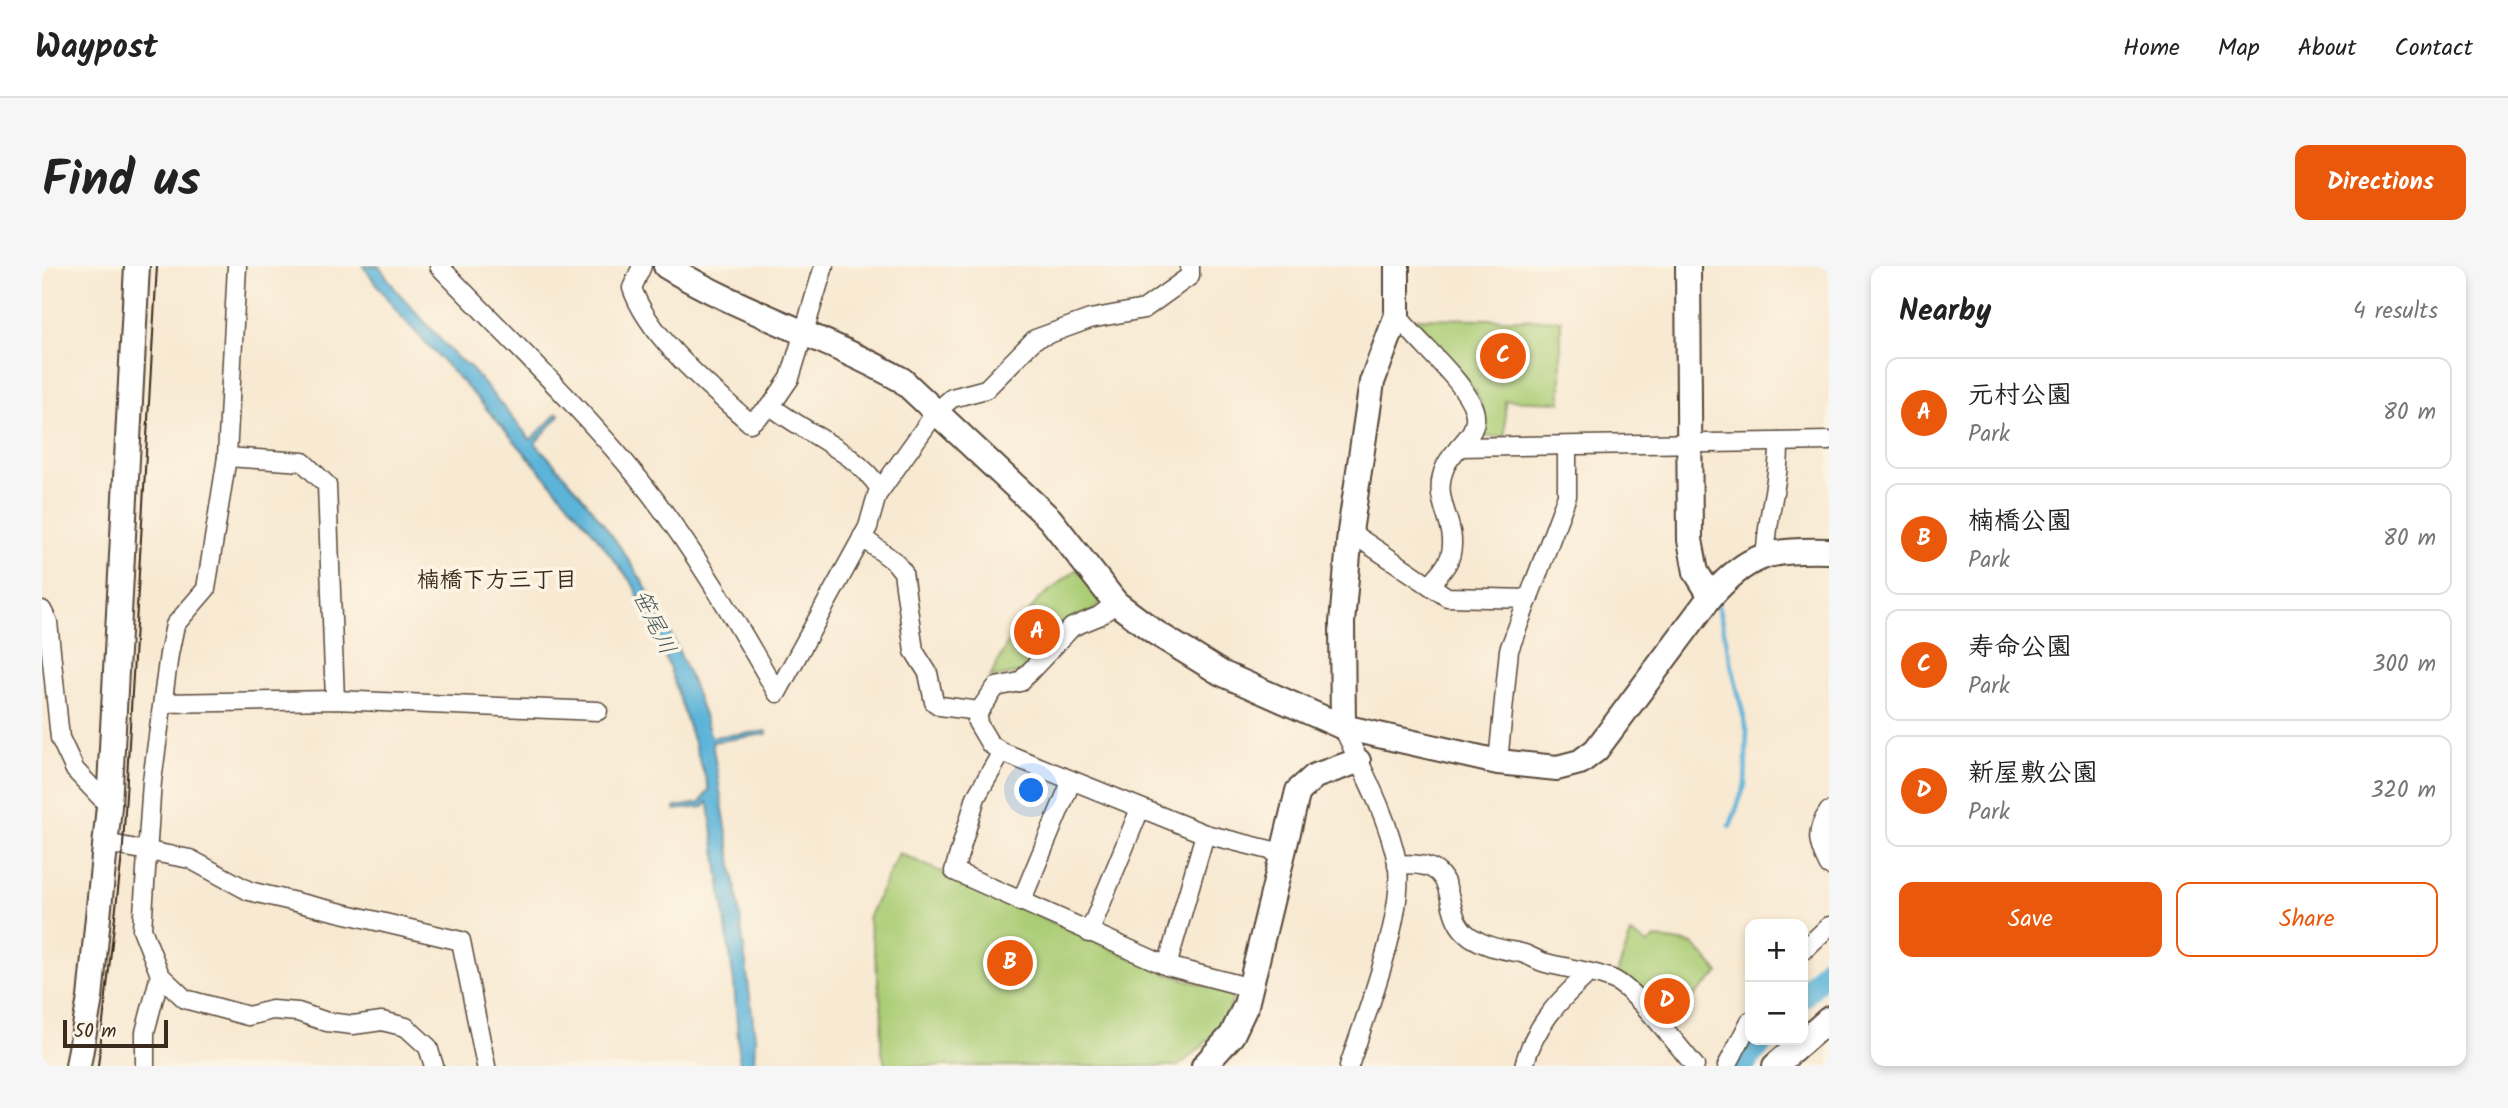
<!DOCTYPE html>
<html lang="en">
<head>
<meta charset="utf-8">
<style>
  :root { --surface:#fff; --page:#f6f6f6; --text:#222; --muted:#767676; --line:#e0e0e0; --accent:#ea580c }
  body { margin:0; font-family:Kalam,"Klee One",sans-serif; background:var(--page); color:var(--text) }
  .controls { position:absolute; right:21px; bottom:21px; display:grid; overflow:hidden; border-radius:14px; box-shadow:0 4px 10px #0003 }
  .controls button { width:63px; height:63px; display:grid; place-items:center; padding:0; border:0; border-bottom:2px solid var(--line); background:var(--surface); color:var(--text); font:35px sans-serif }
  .scale { position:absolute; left:21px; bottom:18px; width:105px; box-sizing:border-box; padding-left:7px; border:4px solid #3b2a1e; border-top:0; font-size:19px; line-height:24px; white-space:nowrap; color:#3b2a1e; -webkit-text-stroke:5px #fcf5e5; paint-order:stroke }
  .you { position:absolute; left:990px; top:525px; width:24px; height:24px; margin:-18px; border:5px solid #fff; border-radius:50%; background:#1a73e8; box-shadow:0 0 0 10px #1a73e833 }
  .badge { display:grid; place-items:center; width:46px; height:46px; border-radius:50%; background:var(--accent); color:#fff; font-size:23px; font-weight:700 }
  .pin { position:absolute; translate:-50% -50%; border:4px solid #fff; box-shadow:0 2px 7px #0006 }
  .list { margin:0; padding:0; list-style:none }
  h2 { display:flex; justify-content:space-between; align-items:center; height:91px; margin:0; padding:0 28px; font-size:30px }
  h2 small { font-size:23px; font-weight:400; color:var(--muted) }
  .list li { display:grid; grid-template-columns:46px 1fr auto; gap:21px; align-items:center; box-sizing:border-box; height:112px; margin:0 14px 14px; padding:0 14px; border:2px solid var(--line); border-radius:14px }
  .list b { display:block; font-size:26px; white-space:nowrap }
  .list p { margin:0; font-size:23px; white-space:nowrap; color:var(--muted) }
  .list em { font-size:23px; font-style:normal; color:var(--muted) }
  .actions { display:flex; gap:14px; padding:21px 28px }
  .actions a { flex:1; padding:16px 0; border:2px solid var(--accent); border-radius:14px; text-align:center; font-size:24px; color:var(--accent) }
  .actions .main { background:var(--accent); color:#fff }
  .map { position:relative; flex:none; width:1787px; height:800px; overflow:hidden; border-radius:14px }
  header { display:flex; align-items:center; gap:42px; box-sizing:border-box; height:98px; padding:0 35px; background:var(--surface); border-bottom:2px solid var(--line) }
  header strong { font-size:33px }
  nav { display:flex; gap:38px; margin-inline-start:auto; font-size:24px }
  .intro { display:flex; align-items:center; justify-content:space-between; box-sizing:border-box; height:168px; padding:0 42px }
  h1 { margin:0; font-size:49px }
  .button { padding:18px 32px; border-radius:14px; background:var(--accent); color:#fff; font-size:24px; font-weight:700 }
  main { display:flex; gap:42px; padding:0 42px }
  aside { flex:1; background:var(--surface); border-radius:14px; box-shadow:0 4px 10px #0003 }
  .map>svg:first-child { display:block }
</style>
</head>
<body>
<header>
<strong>Waypost</strong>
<nav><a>Home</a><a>Map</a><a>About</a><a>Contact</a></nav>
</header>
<div class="intro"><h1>Find us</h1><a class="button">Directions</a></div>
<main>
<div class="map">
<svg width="1787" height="800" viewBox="0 0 1787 800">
  <rect width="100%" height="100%" fill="#fcf5e5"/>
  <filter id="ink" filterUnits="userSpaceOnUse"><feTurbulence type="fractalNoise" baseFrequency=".0143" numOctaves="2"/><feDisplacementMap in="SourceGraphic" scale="14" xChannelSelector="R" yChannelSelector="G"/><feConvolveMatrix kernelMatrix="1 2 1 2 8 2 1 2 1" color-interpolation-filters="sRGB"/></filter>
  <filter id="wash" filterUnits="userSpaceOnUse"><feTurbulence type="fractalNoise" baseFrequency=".00686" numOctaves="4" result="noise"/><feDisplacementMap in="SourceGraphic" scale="28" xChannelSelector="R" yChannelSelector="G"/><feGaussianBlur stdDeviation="1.57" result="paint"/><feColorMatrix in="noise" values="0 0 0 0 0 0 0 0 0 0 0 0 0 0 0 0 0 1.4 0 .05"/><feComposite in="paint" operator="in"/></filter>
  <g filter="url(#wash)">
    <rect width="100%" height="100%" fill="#f8e9d2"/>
    <g fill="#abcd76" stroke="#737c4a" stroke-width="2">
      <path d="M1370,52L1519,54V136L1463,134V171H1439L1442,148L1434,126Z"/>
      <path d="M1035,303L1063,334L978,407L948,412L966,376L996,334Z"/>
      <path d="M857,587L1123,707L1187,727L1191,735C1178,765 1162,781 1136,800H844L839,783L840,748L833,688L826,652Z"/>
      <path d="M1589,668L1607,678L1613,672L1651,678L1677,707L1622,758L1575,708Z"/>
    </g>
    <path fill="#5cb4d9" stroke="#4c6f7c" stroke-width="2" d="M321,0H337L354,24L415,92L427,100L489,174L515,147L518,149L493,177C576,264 633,354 669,471L725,465V468L670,476L696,635L713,771L712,800H698L692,717L667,539L665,536L662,541L633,544V541L658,537L667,523L627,400L592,320L548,262L435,132L357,48Z"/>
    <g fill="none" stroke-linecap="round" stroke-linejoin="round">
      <path stroke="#5cb4d9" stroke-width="4.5" d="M1675,336L1705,465L1703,519L1688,560"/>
      <g stroke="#5cb4d9" stroke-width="24">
        <path d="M1761,730L1787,701"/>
        <path d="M1700,800L1721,774"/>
      </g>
    </g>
  </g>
  <g filter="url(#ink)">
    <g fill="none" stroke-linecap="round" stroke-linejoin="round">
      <defs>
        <g id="street">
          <path d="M195,0L185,191L164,323L133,359L127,388L110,515L100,663L118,709L143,733L206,750L230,744L256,746L285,756L311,759L340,755L364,761L386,781L392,800"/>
          <path d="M397,0C464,70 536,138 597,213C650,280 693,353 735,427L826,261L835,229L894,146L910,132L944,123L993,73L1048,53L1102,43L1148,10V0"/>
          <path d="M600,0L590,22C607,72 669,122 708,157L729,140L748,112L782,0"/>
          <path d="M1355,49C1375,76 1424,116 1432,144C1439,168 1413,180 1404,199C1387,234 1416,255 1409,287C1407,299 1397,308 1389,318"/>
          <path d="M729,140C764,168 813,185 838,223"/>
          <path d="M1417,181L1787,175"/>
          <path d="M185,191L261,196L285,219L293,434"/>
          <path d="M1308,266L1405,331L1487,333"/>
          <path d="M820,271L853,296L861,306L872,385L886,407L892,436L898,440L937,445"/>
          <path d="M1724,288C1724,250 1738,215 1737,176"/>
          <path d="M1074,337L1057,350L1030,361L978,416L954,421L937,445L935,456L948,478L960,486L1163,568L1240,587"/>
          <path d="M0,344L6,356L18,472L33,504L67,540"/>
          <path d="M121,437L293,434L556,445"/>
          <path d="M1301,461C1321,506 1345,548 1355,596C1365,645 1323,751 1307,800"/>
          <path d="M960,486L934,531L912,605L1125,700L1209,722"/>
          <path d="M1456,496L1467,384L1525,230V181"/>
          <path d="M1787,545C1772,566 1776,579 1787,600"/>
          <path d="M63,577L148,593L207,625L419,675L444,800"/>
          <path d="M1355,599C1427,591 1393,647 1429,671C1446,682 1460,683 1479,687C1488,689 1495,695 1504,697C1526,703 1551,705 1572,714C1594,725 1635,779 1653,800"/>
          <path d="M979,636L1029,516"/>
          <path d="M1047,667L1098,543"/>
          <path d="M1761,685L1787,660"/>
          <path d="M1125,700L1163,568"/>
          <path d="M103,800V766L118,709"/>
          <path d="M1482,800C1492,760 1517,734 1547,707"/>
          <path d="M1685,800L1708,755"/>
        </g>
        <g id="secondary">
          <path d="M624,0C699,46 784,71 860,114L1008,253L1074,337L1114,367L1179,407L1301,461L1456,496L1515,502L1538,496L1554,484L1669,330C1709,286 1729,284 1787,285"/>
          <path d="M1646,0L1648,274L1654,306L1669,330"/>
          <path d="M1301,461L1300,357L1308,266L1330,116L1355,49V0"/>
          <path d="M36,800L48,732L67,540L95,0"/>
          <path d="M1162,800L1190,769L1204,739L1256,525L1273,510L1316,495"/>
          <path d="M1733,800L1787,753"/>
        </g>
      </defs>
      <use href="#street" stroke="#574739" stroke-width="21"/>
      <use href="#secondary" stroke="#574739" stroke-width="28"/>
      <use href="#street" stroke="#fff" stroke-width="18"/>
      <use href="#secondary" stroke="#fff" stroke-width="24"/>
      <path stroke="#3b2a1e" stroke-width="2" d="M56,800L81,580L115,0"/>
    </g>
  </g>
  <g text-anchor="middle" stroke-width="7" stroke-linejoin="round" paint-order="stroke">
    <g font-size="23" font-weight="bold" fill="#3b2a1e" stroke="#fcf5e5">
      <text x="455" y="321">楠橋下方三丁目</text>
    </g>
    <g font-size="23" font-style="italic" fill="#475a5f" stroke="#fcf5e5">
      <text transform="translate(613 356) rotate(64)" y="8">笹尾川</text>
    </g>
  </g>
</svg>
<div class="controls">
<button>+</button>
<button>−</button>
</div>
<div class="scale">50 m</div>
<div class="you"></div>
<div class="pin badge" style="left:995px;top:366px">A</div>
<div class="pin badge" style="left:968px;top:697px">B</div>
<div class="pin badge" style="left:1461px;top:90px">C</div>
<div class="pin badge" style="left:1625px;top:735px">D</div>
</div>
<aside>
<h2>Nearby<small>4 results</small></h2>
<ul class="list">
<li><span class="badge">A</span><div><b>元村公園</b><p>Park</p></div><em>80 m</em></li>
<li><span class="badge">B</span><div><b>楠橋公園</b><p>Park</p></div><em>80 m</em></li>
<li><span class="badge">C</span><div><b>寿命公園</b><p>Park</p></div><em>300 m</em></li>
<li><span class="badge">D</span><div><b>新屋敷公園</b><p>Park</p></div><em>320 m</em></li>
</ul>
<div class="actions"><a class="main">Save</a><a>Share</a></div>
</aside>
</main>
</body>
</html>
